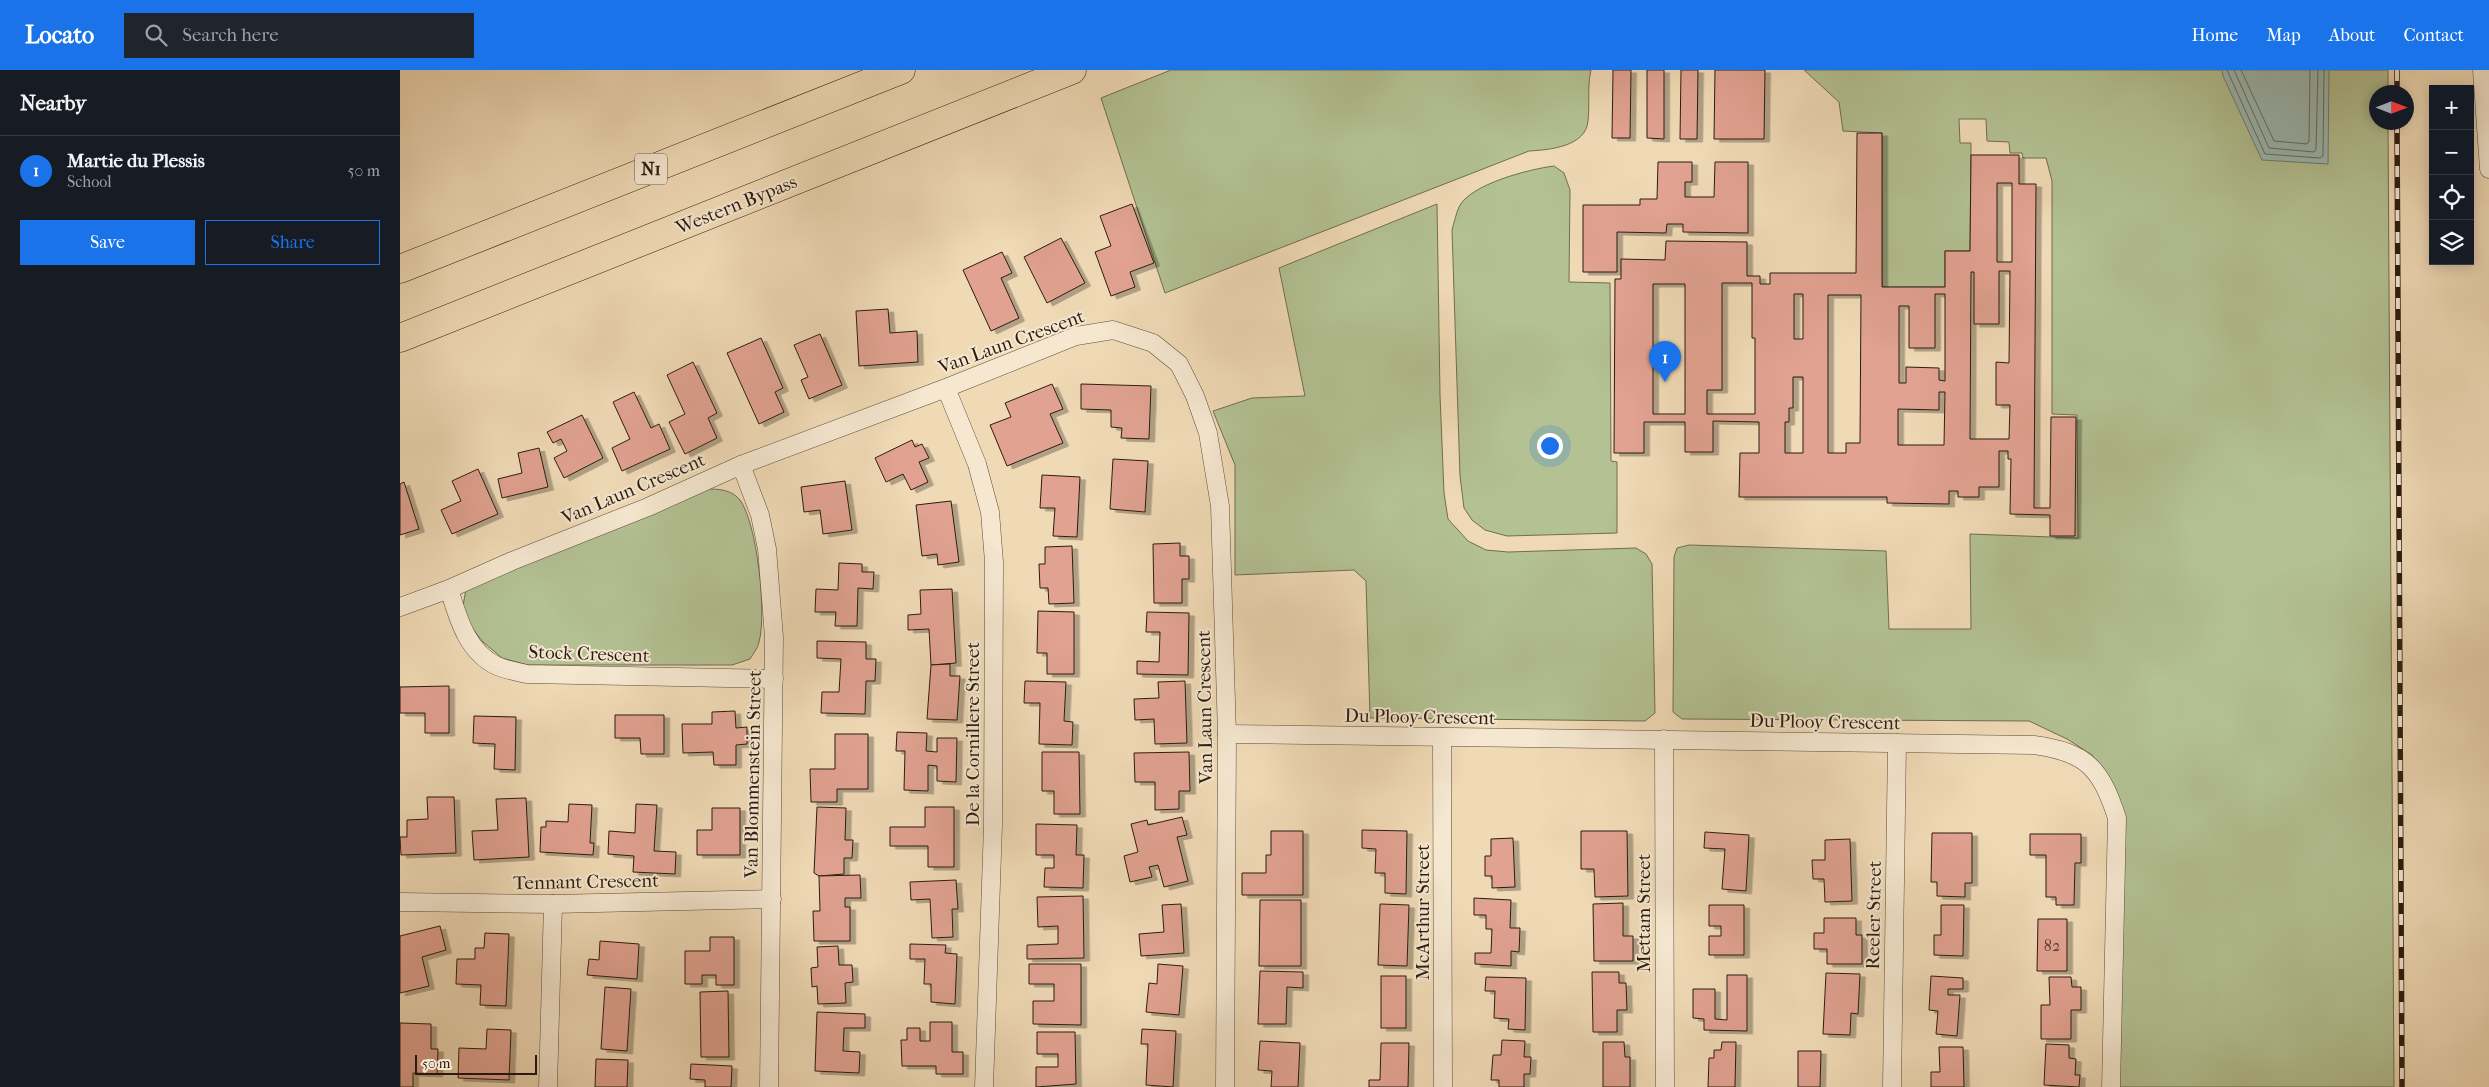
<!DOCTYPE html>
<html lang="en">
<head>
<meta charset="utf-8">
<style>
  :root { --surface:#171b24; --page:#20242c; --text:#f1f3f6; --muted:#9ea1a6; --line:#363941; --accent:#1a73e8 }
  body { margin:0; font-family:"IM FELL French Canon",serif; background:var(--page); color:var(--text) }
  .controls { position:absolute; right:15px; top:15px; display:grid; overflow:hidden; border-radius:0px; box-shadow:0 2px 12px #0003 }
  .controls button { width:45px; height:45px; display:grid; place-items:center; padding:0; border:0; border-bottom:1px solid var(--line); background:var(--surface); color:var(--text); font:25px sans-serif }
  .compass { position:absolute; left:1969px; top:15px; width:45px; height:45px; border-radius:50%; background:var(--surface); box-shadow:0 2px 12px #0003; rotate:90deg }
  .scale { position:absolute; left:15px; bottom:12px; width:122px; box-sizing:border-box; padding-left:5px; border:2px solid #2b1c0f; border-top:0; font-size:14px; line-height:18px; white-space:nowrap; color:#2b1c0f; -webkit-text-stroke:4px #f5e7d0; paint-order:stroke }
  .you { position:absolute; left:1149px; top:375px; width:18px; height:18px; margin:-12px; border:4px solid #fff; border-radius:50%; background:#1a73e8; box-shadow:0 0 0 8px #1a73e833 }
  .badge { display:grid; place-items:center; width:32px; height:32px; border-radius:50%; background:var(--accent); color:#fff; font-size:16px; font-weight:700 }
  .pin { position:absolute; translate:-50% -41px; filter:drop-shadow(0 1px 2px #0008) }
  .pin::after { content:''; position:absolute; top:26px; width:18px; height:15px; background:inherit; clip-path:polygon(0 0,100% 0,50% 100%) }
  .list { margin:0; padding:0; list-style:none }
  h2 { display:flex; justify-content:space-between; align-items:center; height:65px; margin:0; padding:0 20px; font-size:21px }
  h2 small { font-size:16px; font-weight:400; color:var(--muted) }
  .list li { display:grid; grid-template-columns:32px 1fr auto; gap:15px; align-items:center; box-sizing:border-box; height:70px; padding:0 20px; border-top:1px solid var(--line) }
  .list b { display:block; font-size:19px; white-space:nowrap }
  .list p { margin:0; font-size:16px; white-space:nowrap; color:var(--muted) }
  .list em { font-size:16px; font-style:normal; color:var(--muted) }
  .actions { display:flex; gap:10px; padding:15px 20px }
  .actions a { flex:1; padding:11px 0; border:1px solid var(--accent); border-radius:0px; text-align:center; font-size:18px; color:var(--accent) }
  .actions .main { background:var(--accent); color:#fff }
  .icon { flex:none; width:28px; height:28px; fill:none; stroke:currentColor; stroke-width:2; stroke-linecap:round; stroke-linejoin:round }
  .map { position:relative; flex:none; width:2089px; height:1017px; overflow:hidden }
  header { display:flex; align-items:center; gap:30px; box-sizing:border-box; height:70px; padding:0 25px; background:var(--accent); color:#fff }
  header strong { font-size:24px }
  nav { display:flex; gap:28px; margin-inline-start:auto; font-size:18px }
  .search { width:350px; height:45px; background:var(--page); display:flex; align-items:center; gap:12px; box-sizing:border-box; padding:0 18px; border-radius:0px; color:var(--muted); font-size:19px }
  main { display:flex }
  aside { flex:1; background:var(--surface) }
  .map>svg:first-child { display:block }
</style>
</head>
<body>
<header>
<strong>Locato</strong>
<div class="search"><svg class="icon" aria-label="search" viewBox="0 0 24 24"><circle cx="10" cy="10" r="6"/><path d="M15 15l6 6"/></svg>Search here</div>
<nav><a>Home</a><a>Map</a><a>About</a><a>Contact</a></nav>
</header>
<main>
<aside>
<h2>Nearby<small></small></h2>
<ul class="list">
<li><span class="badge">1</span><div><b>Martie du Plessis</b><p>School</p></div><em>50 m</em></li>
</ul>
<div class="actions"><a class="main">Save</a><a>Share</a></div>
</aside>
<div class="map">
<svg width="2089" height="1017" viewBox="0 0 2089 1017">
  <defs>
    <filter id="shadow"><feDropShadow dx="5.5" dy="3" stdDeviation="0" flood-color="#0004"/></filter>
  </defs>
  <rect width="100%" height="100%" fill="#f0dab6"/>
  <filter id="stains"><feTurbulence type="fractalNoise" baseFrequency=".004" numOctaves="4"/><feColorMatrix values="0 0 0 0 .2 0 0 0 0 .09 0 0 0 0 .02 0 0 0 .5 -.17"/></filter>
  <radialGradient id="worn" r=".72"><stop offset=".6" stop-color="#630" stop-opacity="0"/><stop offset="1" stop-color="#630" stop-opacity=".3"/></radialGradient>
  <g fill="#b3c193" stroke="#6f6e51">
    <path d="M771,0H1191C1187,17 1190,34 1188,51C1186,77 1148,80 1129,81L765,223L701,28Z"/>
    <path d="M1404,0H1988V22H1976V52L1988,53L1994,1017H1717L1709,710L1692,685L1667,669L1629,651L1282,649L1273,642L1274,487L1277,478L1289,475L1486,481L1489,559H1571L1570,464L1678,468L1677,345L1652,344V111L1646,88H1623L1622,83H1610L1609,72L1587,71L1586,49H1559L1560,73H1571L1570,181H1545V217H1482V63L1443,61L1439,32Z"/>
    <path d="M1154,96L1164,103L1170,120L1169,212L1210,213L1211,391L1217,392V463L1107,466L1085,460L1072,450L1064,438L1060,406L1052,160C1054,153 1056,144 1059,137C1070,114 1130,99 1154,96Z"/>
    <path d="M1037,134L1040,325L1044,423L1048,449L1068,471L1086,480L1108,482L1236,478L1246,484L1252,494L1255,643L1245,651L970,648L966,511L954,500L835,505V395L813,341L852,328L905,326L879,198Z"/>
    <path d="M301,419C315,419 330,418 340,430C357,453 367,544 359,572C358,578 353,584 350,589L332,595H128L102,588L83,572L66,550L63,536L66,519Z"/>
  </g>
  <path fill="#9bbab4" stroke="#6e7b72" d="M1822,0H1929L1928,94L1862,90L1823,6Z"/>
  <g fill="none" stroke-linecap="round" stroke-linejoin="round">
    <g stroke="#636b62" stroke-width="1">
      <path d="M1827,0L1865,84L1920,88L1923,86L1924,0"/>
      <path d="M1834,0L1869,78L1914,82L1916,79L1918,0"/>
      <path d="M1841,0L1874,71L1907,74L1909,71L1910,0"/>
    </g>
  </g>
  <g fill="#e1a291" stroke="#2b1c0f" fill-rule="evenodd" filter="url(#shadow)">
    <path d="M1213,0H1231L1230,68H1212Z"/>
    <path d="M1247,0H1264V69L1247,68Z"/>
    <path d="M1281,0H1298L1297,69H1280Z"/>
    <path d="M1315,0H1365L1364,69H1314Z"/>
    <path d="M1457,63H1482V217H1545V181H1570L1571,85H1619V114H1636L1634,438H1650L1651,347H1676L1675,466H1650V445L1610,444L1611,389H1608V381H1599V417H1579V427H1558V421H1549V434L1487,433V427H1339L1340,383H1359V352L1313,351V382H1285V352H1244V383H1214L1215,209H1221V189L1265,190L1266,171L1347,172V206H1360V214H1370V203H1456ZM1597,113H1612V192H1597ZM1599,201H1610L1609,293L1596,292V335H1610L1609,369H1570L1571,202H1574V254H1599ZM1322,213H1352V268H1355V344H1307V320H1322ZM1253,214H1285V344H1253ZM1394,224H1403V269H1394ZM1535,224H1545V311L1539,310V298L1506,297V313H1499V236H1509V278H1535ZM1428,225H1461L1460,373H1446V383H1428ZM1393,307H1403V383H1385V352H1389V338H1393ZM1539,322H1545L1544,375H1498V339L1539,340Z"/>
    <path d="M1258,92H1292V112H1285V127H1314L1315,92H1348V163L1283,162V154H1267L1266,163L1217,162V202H1183V135H1240V129H1257Z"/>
    <path d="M732,134L754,193L730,202L735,217L711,226L695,182L711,176L700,146Z"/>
    <path d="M661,168L685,213L647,233L624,187Z"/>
    <path d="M602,182L612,203L601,208L619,248L591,261L563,200Z"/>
    <path d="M488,239L490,263L517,261L518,292L459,296L456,241Z"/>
    <path d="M420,264L442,315L409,329L401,310L408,307L394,275Z"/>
    <path d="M361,268L383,318L375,322L384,342L359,354L327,283Z"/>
    <path d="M293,292L317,343L308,348L317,368L285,384L269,352L285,344L267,305Z"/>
    <path d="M652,314L663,339L650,344L663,373L607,396L590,355L611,347L605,333Z"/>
    <path d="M681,314L751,316L749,369L721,368L722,358L711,357V340L681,339Z"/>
    <path d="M234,322L251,358L259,354L270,379L222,401L212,378L230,369L213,332Z"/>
    <path d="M182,345L203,388L164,408L154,388L167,381L161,369L153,373L147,362Z"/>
    <path d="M512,370L515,377L522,374L529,388L519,392L528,412L511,420L503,404L486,412L475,388Z"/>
    <path d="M139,378L148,417L102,428L98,409L122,403L118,383Z"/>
    <path d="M713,389L748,391L745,442L710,439Z"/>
    <path d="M78,399L98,444L52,464L41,440L61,431L52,411Z"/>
    <path d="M642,405L680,407L677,467L653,466L655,438H640Z"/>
    <path d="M445,411L452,460L423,464L420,440L404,442L401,417Z"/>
    <path d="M4,412L19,459L0,465V414Z"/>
    <path d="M551,431L559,492L538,495L537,484L522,486L516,435Z"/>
    <path d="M780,473V486H789V509H782V533H754L753,474Z"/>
    <path d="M672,476L674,533L649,534L648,518H640L639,494H645V477Z"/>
    <path d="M439,493L462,494V502H474L473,519L458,518L457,556H435L436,542H415L416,519L438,520Z"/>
    <path d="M552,519L556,593L531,595L529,559L508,560V545L521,544L520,520Z"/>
    <path d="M638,541L674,542V604H647V583H637Z"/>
    <path d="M747,542L789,543L788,605L737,604V591L759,592L760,562H746Z"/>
    <path d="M417,571L466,572V589H476L475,611H466L465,644L421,643L422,622H439L441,589L417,588Z"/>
    <path d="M550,594V606H560L557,650L527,649L531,595Z"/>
    <path d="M625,611L666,612L664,651L673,652L672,675L639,674L640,633H624Z"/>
    <path d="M785,611L787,673L755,674L754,649L735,650L734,629L759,628L758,612Z"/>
    <path d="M49,616V663H25V643H0V617Z"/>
    <path d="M335,641L336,658L347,657V674L336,675V695H314L313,682L283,683L282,654H312V642Z"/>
    <path d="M215,645H264V684H241L240,668H215Z"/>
    <path d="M74,646L116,647L115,700L94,699L95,674L73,673Z"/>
    <path d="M497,662L527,663L526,681L537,682V668H557L556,712L537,711V696L528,695V721L504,720L505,681H496Z"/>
    <path d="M435,664H468V719H437V732H411L410,699H435Z"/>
    <path d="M642,682H679L680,744H654V721H642Z"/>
    <path d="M789,682L790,721H779V739L755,740V712H735L734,683Z"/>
    <path d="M27,727H54L56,783L1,785L0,767H7V750L28,749Z"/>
    <path d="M126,728L129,787L74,790L72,761L98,760L96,729Z"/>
    <path d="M169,734L192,735L190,773H194L193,785L140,782L141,757H146V751L168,752Z"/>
    <path d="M236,734L257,735L254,781L276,782L275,804L233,802L234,786L208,784L209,761L235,763Z"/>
    <path d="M417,737L446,738L445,770H453L452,788H444V804L419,806L414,803Z"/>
    <path d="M525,737H554V797H528V776H490V757H525Z"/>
    <path d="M312,738H340V785H297V760H312Z"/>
    <path d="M782,747L787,765L777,767L788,811L764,817L758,795L749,797L752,807L730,812L724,786L738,782L731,754L747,750L748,755Z"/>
    <path d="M636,754L677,755L676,785H684L683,818L644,817L645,798H654V785H636Z"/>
    <path d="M962,760L1007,761L1006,824L985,823V803H975L976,779L962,778Z"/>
    <path d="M871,761H903V825H842V803H866V785H871Z"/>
    <path d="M1181,761H1227L1228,826L1195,827L1194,799H1181Z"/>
    <path d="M1305,762L1349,765L1346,821L1322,819L1325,779L1304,778Z"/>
    <path d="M1532,763H1572V813H1565V827L1537,826V812H1531Z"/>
    <path d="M1630,764H1681V793H1675L1674,835H1656V827H1646V785H1630Z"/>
    <path d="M1113,768L1115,817L1092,818V806H1085V786H1091V769Z"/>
    <path d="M1450,769L1452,831L1425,832L1424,809H1413L1412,790H1425V770Z"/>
    <path d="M460,805L461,828H445V837H450V871H414L413,841H420L419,806Z"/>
    <path d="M556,810L558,839H552L553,867L532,868L530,829L511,830L510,812Z"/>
    <path d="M683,826L684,888L627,889V875L658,874V856L638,857L637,827Z"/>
    <path d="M1074,828L1111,830L1110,858H1120L1119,882L1111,881V896L1075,894V883H1091L1092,859H1086V845H1074Z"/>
    <path d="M860,830H901V896H859Z"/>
    <path d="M1223,833V866H1233V891H1194L1193,834Z"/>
    <path d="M781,834L784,883L741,886L739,864L764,862L762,835Z"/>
    <path d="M980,834L1009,835L1007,896L978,895Z"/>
    <path d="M1309,835H1344V885H1309V866H1321V856H1309Z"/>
    <path d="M1541,835H1564L1563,886L1534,885V865H1541Z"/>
    <path d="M1424,848H1456V865H1462V894H1427V879H1414V863H1424Z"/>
    <path d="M1638,849H1667V901H1637Z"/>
    <path d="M40,856L46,880L22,887L29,916L0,923V866Z"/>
    <path d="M85,863L109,864L106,936L80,935L81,915L56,914L57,889H75V878H84Z"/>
    <path d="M310,867H334V915H316V905H302V914H285V881H310Z"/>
    <path d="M200,871L239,874L237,909L187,905L189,889L199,890Z"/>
    <path d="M510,874L546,875L545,883L557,884L555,934L531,932V914H524L525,889H510Z"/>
    <path d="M438,876L439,895H452L453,912L445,913L446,933L418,934L417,916L412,917L411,898L418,897L417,877Z"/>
    <path d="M629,894H681V955L633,954V931H654V914H629Z"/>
    <path d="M758,894L783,896L779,945L746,942L749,913L757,914Z"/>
    <path d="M860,901L903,902V918L887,917L886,954H858Z"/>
    <path d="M1192,902H1219V913H1226L1227,940H1217V962H1193Z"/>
    <path d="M1426,903L1460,904L1458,944L1451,943L1450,965L1423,964Z"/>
    <path d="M1327,905H1347V961L1304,960V949L1293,948V919H1315V949L1327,950Z"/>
    <rect x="981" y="906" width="25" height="52"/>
    <path d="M1531,906L1563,908V919H1548V925H1560L1557,966L1536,964L1538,941L1529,940Z"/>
    <path d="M1086,907L1126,908L1125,960L1108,959L1109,949L1094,948L1095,921H1085Z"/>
    <path d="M1649,907H1671L1672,917H1681V940H1671V969H1641V935H1650Z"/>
    <path d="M205,917L231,919L227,981L201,979Z"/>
    <path d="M328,921L329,987H301L300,922Z"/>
    <path d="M417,942L465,944V958H444L443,981L460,982L459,1003L415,1001Z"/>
    <path d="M530,952H552V982H563V1004H536V996H502L501,970H507V958H520V971H530Z"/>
    <path d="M0,953L31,954V979H38L37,1004L13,1003V1017H0Z"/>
    <path d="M87,959L111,960L109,1010L58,1008L59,978L86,979Z"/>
    <path d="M742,959L776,961L773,1017L746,1015L748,974H741Z"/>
    <path d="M637,962H675L676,1014L636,1017V997H658V984H637Z"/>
    <path d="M1102,970L1125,971L1124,987H1131L1130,1004H1124V1017H1099V1010H1091L1093,985H1101Z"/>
    <path d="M860,971L900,973L898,1017H871L872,1001L858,1000Z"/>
    <path d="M1203,972H1224L1225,987H1230V1017H1203Z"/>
    <path d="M1322,972H1336L1335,1017H1308L1309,988H1314V980H1321Z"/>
    <path d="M981,973H1009L1008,1017H969V1010H980Z"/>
    <path d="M1646,974L1669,975V988L1676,989L1675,1005H1680L1679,1017L1644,1015Z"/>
    <path d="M1539,977H1563L1564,1017H1531V1002H1540Z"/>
    <path d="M1398,981H1421L1420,1017H1398Z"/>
    <path d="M196,989L228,990L227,1017H195Z"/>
    <path d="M291,994L332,996L331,1017H305V1010L290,1009Z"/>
  </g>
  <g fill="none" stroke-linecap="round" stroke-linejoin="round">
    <defs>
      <g id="street">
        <path d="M2082,0L2089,99"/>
        <path d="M546,318L577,394L590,442L594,492L593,755L584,1017"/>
        <path d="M341,395L360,445L367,479L374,567L369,1017"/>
        <path d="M49,519C58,548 67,582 97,596C106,600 118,602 127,604L374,609"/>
        <path d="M0,537L49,519L112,491L248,437L341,395L546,318L676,266L713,260L753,273L779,294L795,326L808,363L820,436L827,664L825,1017"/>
        <path d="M827,664L1634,675C1687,682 1701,699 1717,748L1711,1017"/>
        <path d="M1042,667L1043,1017"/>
        <path d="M1264,669L1265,1017"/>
        <path d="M0,832L153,834L372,829"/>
        <path d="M148,1017L153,834"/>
        <path d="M1492,1017L1497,673"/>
      </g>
      <g id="highway">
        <path d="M0,199L501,0"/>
        <path d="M0,268L672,0"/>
      </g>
    </defs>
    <use href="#street" stroke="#5c4c39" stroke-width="19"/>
    <use href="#highway" stroke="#2b1c0f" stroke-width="29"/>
    <use href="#street" stroke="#f5e7d0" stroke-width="18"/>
    <use href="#highway" stroke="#f0dab6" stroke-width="28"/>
    <defs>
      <g id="rail">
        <path d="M1997,0V22"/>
        <path d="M1997,52L2002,1017"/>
      </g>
    </defs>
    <use href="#rail" stroke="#2b1c0f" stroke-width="5.5"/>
    <use href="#rail" stroke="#f5e7d0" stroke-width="4" stroke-dasharray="11" stroke-linecap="butt"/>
  </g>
  <g text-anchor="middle" stroke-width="4" stroke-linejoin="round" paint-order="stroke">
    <g font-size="16" fill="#583e30">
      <text x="1652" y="881">82</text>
    </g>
    <rect fill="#f5e7d0" stroke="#685949" stroke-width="1" x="235" y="83.5" width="32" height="31" rx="4"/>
    <g font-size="18" font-weight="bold" fill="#2b1c0f">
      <text x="251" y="105">N1</text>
    </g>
    <g font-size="19" fill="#2b1c0f" stroke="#f5e7d0">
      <text transform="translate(336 134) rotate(-22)" y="7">Western Bypass</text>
      <text transform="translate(611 271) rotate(-20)" y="7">Van Laun Crescent</text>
      <text transform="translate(233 418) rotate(-23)" y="7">Van Laun Crescent</text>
      <text transform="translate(189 583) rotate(2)" y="7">Stock Crescent</text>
      <text transform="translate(804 637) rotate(-91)" y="7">Van Laun Crescent</text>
      <text transform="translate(1020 646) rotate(1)" y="7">Du Plooy Crescent</text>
      <text transform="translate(1425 651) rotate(1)" y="7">Du Plooy Crescent</text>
      <text transform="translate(572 664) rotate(-90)" y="7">De la Cornillere Street</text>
      <text transform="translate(352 704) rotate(-89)" y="7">Van Blommenstein Street</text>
      <text transform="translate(186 811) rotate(-1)" y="7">Tennant Crescent</text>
      <text transform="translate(1022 842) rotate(-90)" y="7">McArthur Street</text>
      <text transform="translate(1243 843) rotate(-90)" y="7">Mettam Street</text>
      <text transform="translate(1473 845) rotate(-89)" y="7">Reeler Street</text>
    </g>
  </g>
  <rect width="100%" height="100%" filter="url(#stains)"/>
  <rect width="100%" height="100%" fill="url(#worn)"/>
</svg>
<div class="controls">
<button>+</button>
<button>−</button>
<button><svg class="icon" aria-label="locate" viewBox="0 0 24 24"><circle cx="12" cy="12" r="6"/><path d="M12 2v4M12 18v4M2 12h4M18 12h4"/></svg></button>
<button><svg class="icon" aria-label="layers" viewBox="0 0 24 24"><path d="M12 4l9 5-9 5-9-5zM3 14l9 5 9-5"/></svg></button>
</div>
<svg class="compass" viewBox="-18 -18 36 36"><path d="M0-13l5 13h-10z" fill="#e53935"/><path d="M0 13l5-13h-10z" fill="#9ea1a6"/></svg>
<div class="scale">50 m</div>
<div class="you"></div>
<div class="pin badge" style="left:1265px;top:312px">1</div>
</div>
</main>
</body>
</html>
